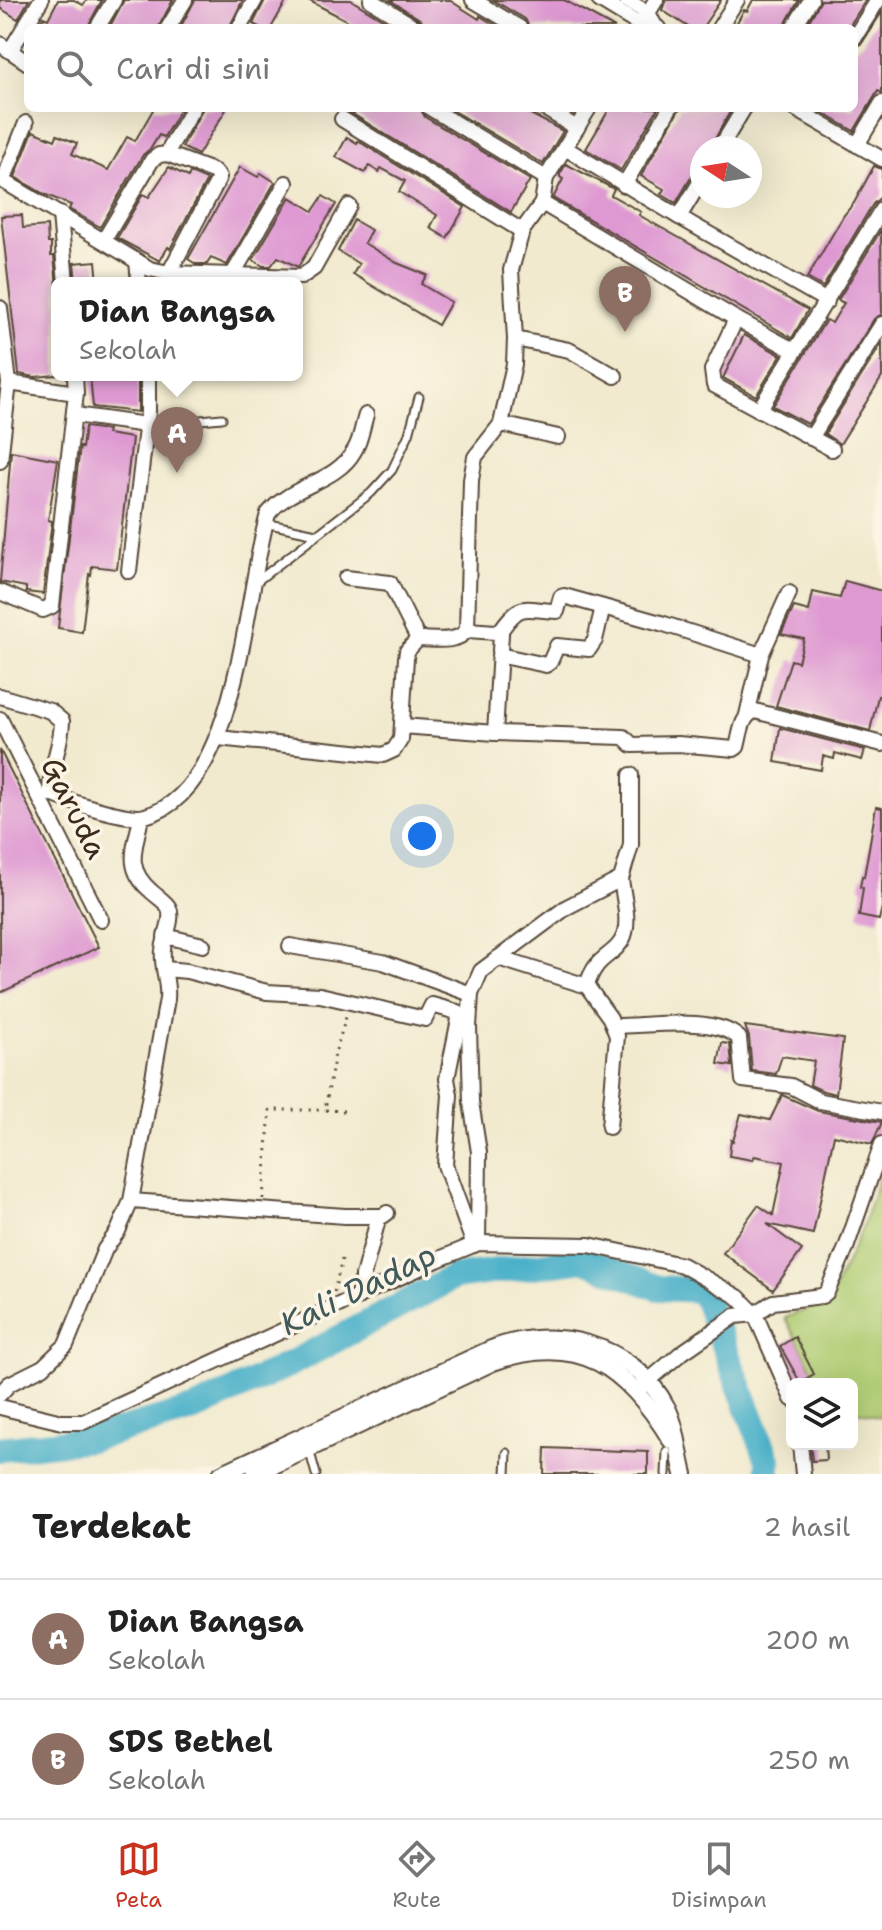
<!DOCTYPE html>
<html lang="id">
<head>
<meta charset="utf-8">
<style>
  :root { --surface:#fff; --page:#f2f2f2; --text:#222; --muted:#767676; --line:#e0e0e0; --accent:#c8321e }
  body { margin:0; font-family:"Shantell Sans",sans-serif; background:var(--page); color:var(--text) }
  .controls { position:absolute; right:24px; bottom:24px; display:grid; overflow:hidden; border-radius:12px; box-shadow:0 8px 32px #0002 }
  .controls button { width:72px; height:72px; display:grid; place-items:center; padding:0; border:0; border-bottom:2px solid var(--line); background:var(--surface); color:var(--text); font:40px sans-serif }
  .compass { position:absolute; left:690px; top:136px; width:72px; height:72px; border-radius:50%; background:var(--surface); box-shadow:0 8px 32px #0002; rotate:282deg }
  .you { position:absolute; left:422px; top:836px; width:28px; height:28px; margin:-20px; border:6px solid #fff; border-radius:50%; background:#1a73e8; box-shadow:0 0 0 12px #1a73e833 }
  .badge { display:grid; place-items:center; width:52px; height:52px; border-radius:50%; background:var(--accent); color:#fff; font-size:26px; font-weight:700 }
  .pin { position:absolute; translate:-50% -66px; filter:drop-shadow(0 2px 4px #0008) }
  .pin::after { content:''; position:absolute; top:42px; width:28px; height:24px; background:inherit; clip-path:polygon(0 0,100% 0,50% 100%) }
  .popup { position:absolute; left:51px; top:277px; width:252px; height:104px; box-sizing:border-box; display:grid; place-content:center; border-radius:12px; background:var(--surface); filter:drop-shadow(0 2px 6px #0005); font-size:26px; white-space:nowrap; color:var(--muted) }
  .popup b { font-size:30px; color:var(--text) }
  .popup::after { content:''; position:absolute; left:50%; top:100%; margin-left:-16px; border:16px solid transparent; border-top-color:var(--surface) }
  .list { margin:0; padding:0; list-style:none }
  h2 { display:flex; justify-content:space-between; align-items:center; height:104px; margin:0; padding:0 32px; font-size:34px }
  h2 small { font-size:26px; font-weight:400; color:var(--muted) }
  .list li { display:grid; grid-template-columns:52px 1fr auto; gap:24px; align-items:center; box-sizing:border-box; height:120px; padding:0 32px; border-top:2px solid var(--line) }
  .list b { display:block; font-size:30px; white-space:nowrap }
  .list p { margin:0; font-size:26px; white-space:nowrap; color:var(--muted) }
  .list em { font-size:26px; font-style:normal; color:var(--muted) }
  .icon { flex:none; width:44px; height:44px; fill:none; stroke:currentColor; stroke-width:2; stroke-linecap:round; stroke-linejoin:round }
  .map { position:relative; flex:none; width:882px; height:1474px; overflow:hidden }
  .search { position:absolute; background:var(--surface); box-shadow:0 8px 32px #0002; left:24px; right:24px; top:24px; height:88px; display:flex; align-items:center; gap:20px; box-sizing:border-box; padding:0 28px; border-radius:12px; color:var(--muted); font-size:30px }
  .sheet { height:344px; background:var(--surface) }
  nav { display:flex; justify-content:space-around; align-items:center; box-sizing:border-box; height:112px; border-top:2px solid var(--line); background:var(--surface); font-size:22px; color:var(--muted) }
  nav a { display:grid; justify-items:center; gap:4px }
  nav .on { color:var(--accent) }
  .map>svg:first-child { display:block }
</style>
</head>
<body>
<div class="map">
<svg width="882" height="1474" viewBox="0 0 882 1474">
  <rect width="100%" height="100%" fill="#fcf5e5"/>
  <filter id="ink" filterUnits="userSpaceOnUse"><feTurbulence type="fractalNoise" baseFrequency=".0125" numOctaves="2"/><feDisplacementMap in="SourceGraphic" scale="16" xChannelSelector="R" yChannelSelector="G"/><feConvolveMatrix kernelMatrix="1 2 1 2 8 2 1 2 1" color-interpolation-filters="sRGB"/></filter>
  <filter id="wash" filterUnits="userSpaceOnUse"><feTurbulence type="fractalNoise" baseFrequency=".006" numOctaves="4" result="noise"/><feDisplacementMap in="SourceGraphic" scale="32" xChannelSelector="R" yChannelSelector="G"/><feGaussianBlur stdDeviation="1.8" result="paint"/><feColorMatrix in="noise" values="0 0 0 0 0 0 0 0 0 0 0 0 0 0 0 0 0 1.4 0 .05"/><feComposite in="paint" operator="in"/></filter>
  <g filter="url(#wash)">
    <rect width="100%" height="100%" fill="#f1eacf"/>
    <path fill="#afcc72" stroke="#757b48" stroke-width="2" d="M882,1168V1417L852,1410V1384H820L785,1318L829,1301L862,1228Z"/>
    <g fill="none" stroke-linecap="round" stroke-linejoin="round">
      <path stroke="#4ab0c9" stroke-width="26" d="M0,1449L90,1439L196,1409L292,1363L454,1277L583,1259L658,1288L702,1290L768,1460V1474"/>
    </g>
    <g id="blocks">
      <g fill="#de99d2">
        <path d="M0,0H29L18,19L0,8Z"/>
        <path d="M58,0H74L83,5L87,0H102L87,28H36L43,17L48,19Z"/>
        <path d="M124,0H173L158,28H109Z"/>
        <path d="M195,0H243L229,28H180Z"/>
        <path d="M265,0H287L271,28H261L253,24Z"/>
        <path d="M308,0H351L397,28H361Z"/>
        <path d="M390,0H449L479,19L480,16L500,28H426L421,20Z"/>
        <path d="M493,0H564L615,28H530L525,19Z"/>
        <path d="M666,0H721L702,28H690L662,10Z"/>
        <path d="M753,0H799L783,28H734L744,10L747,11Z"/>
        <path d="M821,0H866L848,28H805Z"/>
        <path d="M882,12V93L878,91L854,131L814,108H854V48L862,43Z"/>
        <path d="M154,108H181L164,137L159,135L151,148L143,155L100,227L69,209L71,205L44,194L15,177L33,131L55,140L57,135L77,143L72,154L108,170L127,137L135,141Z"/>
        <path d="M203,108H227L198,155L182,147Z"/>
        <path d="M343,108H420L425,117L530,180L511,212Z"/>
        <path d="M449,108H519L563,131L543,164Z"/>
        <path d="M610,108H658L621,170L586,149Z"/>
        <path d="M680,108H732L710,148H702V168L693,174L676,203L661,194L664,189L641,176Z"/>
        <path d="M347,137L357,143L358,141L465,207L447,238L430,228L437,215L399,192L405,181L381,168L379,172L369,166L365,173L336,157Z"/>
        <path d="M566,164L614,189L611,195L641,212L639,215L651,222L808,310L792,338L553,198L563,179L560,177V174Z"/>
        <path d="M874,166L882,169V196L873,204L823,287L807,278L844,215L854,203Z"/>
        <path d="M169,167L188,177L190,173L207,180L170,249L168,247L160,261L117,238L143,194L149,197Z"/>
        <path d="M240,167L258,177L261,173L275,182L227,265L211,258L207,264H196L188,259Z"/>
        <path d="M323,196L336,204L298,267L278,257L271,266H263L253,260L290,197L313,211Z"/>
        <path d="M22,215L23,228L47,226L48,243H51V256H54L57,287V375L35,377L19,374L1,216Z"/>
        <path d="M354,220L371,230L364,243L397,263L427,275L421,284L451,302L438,325L353,274L359,264L338,251Z"/>
        <path d="M881,230L882,314L874,319L808,424L773,406L826,320L832,323L844,303L838,300Z"/>
        <path d="M96,261L98,283H76L74,263Z"/>
        <path d="M744,335L781,355L756,396L723,378Z"/>
        <path d="M882,343V377L840,444L825,434Z"/>
        <path d="M90,375H138V412L93,407Z"/>
        <path d="M85,427L108,430L107,434L132,438L117,569L92,566L91,575L89,574L82,632L58,628L80,447L82,448Z"/>
        <path d="M11,451L58,460L48,520L52,521L43,594L26,592V587L0,582Z"/>
        <path d="M845,581L882,591V697L878,696L870,731L776,706L791,660L798,662L804,639L781,634L794,607L809,611L813,592L840,598Z"/>
        <path d="M780,728L865,750L862,760L835,753L834,759L823,756L821,770L775,762Z"/>
        <path d="M0,750L99,947L0,993Z"/>
        <path d="M876,807L882,808V907L879,920L859,916L863,888L860,887L862,876L864,877Z"/>
        <path d="M745,1026L843,1039L836,1094L823,1091L810,1085L814,1061L782,1056L776,1074L752,1071L749,1037Z"/>
        <path d="M722,1043L730,1044L732,1066L718,1064Z"/>
        <path d="M782,1095L818,1111L882,1122L872,1144L834,1135L813,1234L767,1224L802,1250L773,1290L723,1253L758,1205L773,1215L784,1162L754,1156L753,1160L729,1156L731,1140L733,1141L741,1114L770,1120Z"/>
        <path d="M795,1337L814,1374L800,1382L780,1346Z"/>
        <path d="M810,1444H825L826,1460L812,1461Z"/>
        <path d="M545,1448L648,1452V1474H544Z"/>
      </g>
    </g>
  </g>
  <g filter="url(#ink)">
    <use href="#blocks" fill-opacity="0" stroke="#564739" stroke-width="2"/>
    <g fill="none" stroke-linecap="round" stroke-linejoin="round">
      <defs>
        <g id="service">
          <path d="M146,425L222,418"/>
          <path d="M265,523L316,534"/>
          <path d="M256,582L371,493L392,470L409,434L419,397"/>
          <path d="M309,1449L316,1474"/>
          <path d="M506,1474L507,1453"/>
          <path d="M666,1474L667,1451"/>
        </g>
        <g id="minor">
          <path d="M371,0L416,28"/>
          <path d="M473,0L520,28"/>
          <path d="M599,0L640,25L658,28"/>
          <path d="M626,0L648,13L655,26"/>
          <path d="M643,21L656,0"/>
          <path d="M97,28L114,0"/>
          <path d="M168,28L185,0"/>
          <path d="M239,28L255,0"/>
          <path d="M719,28L737,0"/>
          <path d="M793,28L811,0"/>
          <path d="M854,38L878,0"/>
          <path d="M0,44L28,63"/>
          <path d="M10,51L41,0"/>
          <path d="M430,108L546,178"/>
          <path d="M544,108L577,128"/>
          <path d="M794,108L882,159"/>
          <path d="M342,119L522,231"/>
          <path d="M857,145L882,103"/>
          <path d="M170,147L193,108"/>
          <path d="M565,148L679,217L827,301"/>
          <path d="M720,148L744,108"/>
          <path d="M0,179L150,269L169,273L301,277L314,268L349,206"/>
          <path d="M3,181L26,123"/>
          <path d="M624,185L670,108"/>
          <path d="M542,203L736,319L712,370L714,385L832,449"/>
          <path d="M60,214L66,283"/>
          <path d="M679,217L702,179"/>
          <path d="M104,240L152,160L159,155L167,154L215,172L219,177L216,184L169,273"/>
          <path d="M137,261L139,283"/>
          <path d="M233,274L286,183"/>
          <path d="M0,308L9,383"/>
          <path d="M736,319L795,351"/>
          <path d="M515,339L569,350L615,376"/>
          <path d="M75,375L76,393"/>
          <path d="M759,410L882,209"/>
          <path d="M75,415L146,425"/>
          <path d="M501,424L558,437"/>
          <path d="M811,438L882,324"/>
          <path d="M0,461L9,383L76,393L52,606L43,610L0,592"/>
          <path d="M129,571L148,412V375"/>
          <path d="M346,578L390,583L418,639"/>
          <path d="M467,630L496,632L501,634L495,733L624,737L632,745L678,744L734,749L737,747C741,733 741,716 755,711L882,744"/>
          <path d="M499,633C521,600 523,610 557,611L561,597L564,596L664,624L761,655"/>
          <path d="M499,655L546,665L550,662L557,646L589,649L595,640L603,607"/>
          <path d="M0,696L50,711L62,721C62,746 47,774 51,794C68,801 129,821 145,816C239,792 245,592 268,514C290,485 336,483 354,451C361,441 362,427 366,415"/>
          <path d="M747,715L761,655L789,593"/>
          <path d="M0,719L101,920"/>
          <path d="M402,726L495,733"/>
          <path d="M218,738L383,755L394,750L401,739L406,658L407,651L418,639C434,639 457,644 467,630L471,480L475,457L501,424L514,364L515,339L511,270L522,231L542,203L546,178L589,108"/>
          <path d="M165,936L203,945"/>
          <path d="M290,946L383,962L471,994"/>
          <path d="M498,958L587,986L610,1018L617,1036L609,1127"/>
          <path d="M165,969L187,971L267,992L320,995L425,1019L432,1005L457,1012L459,1019L447,1079L450,1095L445,1165L474,1245"/>
          <path d="M587,986C595,954 616,957 624,936C630,920 623,896 621,879"/>
          <path d="M616,1026C648,1026 715,1015 739,1038L743,1080L791,1086L820,1101L882,1112"/>
          <path d="M131,1201L345,1216H383L387,1213"/>
          <path d="M478,1243L479,1152L471,1102L469,1027L471,994L481,971L567,907L621,879L631,845V775"/>
          <path d="M357,1298L379,1216"/>
          <path d="M640,1388L680,1354L735,1316L755,1314L773,1302L822,1296L827,1292L846,1248L882,1144"/>
          <path d="M0,1394L9,1384L43,1367L66,1345L105,1249L118,1231L131,1201L167,999C169,982 161,967 163,950C164,938 174,919 169,908C166,902 156,896 151,891C124,868 135,848 141,818"/>
          <path d="M0,1407L62,1422H83L437,1260L478,1243L589,1245L682,1265L738,1297L755,1314L792,1399"/>
          <path d="M800,1444L803,1474"/>
        </g>
        <g id="tertiary">
          <path d="M221,1474L489,1350C553,1324 633,1342 667,1408C677,1428 678,1452 684,1474"/>
          <path d="M255,1474L493,1362C580,1331 627,1368 671,1440"/>
        </g>
      </defs>
      <use href="#service" stroke="#564739" stroke-width="11"/>
      <use href="#minor" stroke="#564739" stroke-width="18"/>
      <use href="#tertiary" stroke="#564739" stroke-width="20"/>
      <g stroke="#564739" stroke-width="3" stroke-dasharray="2 6" stroke-linecap="butt">
        <path d="M344,1111L325,1110L335,1053L347,1014"/>
        <path d="M263,1199L270,1110H325"/>
        <path d="M334,1292L342,1259"/>
      </g>
      <use href="#service" stroke="#fff" stroke-width="7"/>
      <use href="#minor" stroke="#fff" stroke-width="14"/>
      <use href="#tertiary" stroke="#fff" stroke-width="16"/>
    </g>
  </g>
  <g text-anchor="middle" stroke-width="7" stroke-linejoin="round" paint-order="stroke">
    <g font-size="30" fill="#3b2a1e" stroke="#fcf5e5">
      <text transform="translate(74 808) rotate(63)" y="10">Garuda</text>
    </g>
    <g font-size="32" font-style="italic" fill="#40595a" stroke="#fcf5e5">
      <text transform="translate(358 1289) rotate(-26)" y="11">Kali Dadap</text>
    </g>
  </g>
</svg>
<div class="controls">
<button><svg class="icon" aria-label="layers" viewBox="0 0 24 24"><path d="M12 4l9 5-9 5-9-5zM3 14l9 5 9-5"/></svg></button>
</div>
<svg class="compass" viewBox="-18 -18 36 36"><path d="M0-13l5 13h-10z" fill="#e53935"/><path d="M0 13l5-13h-10z" fill="#767676"/></svg>
<div class="you"></div>
<div class="pin badge" style="left:177px;top:473px;background:#8d6e63">A</div>
<div class="popup"><b>Dian Bangsa</b>Sekolah</div>
<div class="pin badge" style="left:625px;top:332px;background:#8d6e63">B</div>
<div class="search"><svg class="icon" aria-label="search" viewBox="0 0 24 24"><circle cx="10" cy="10" r="6"/><path d="M15 15l6 6"/></svg>Cari di sini</div>
</div>
<section class="sheet">
<h2>Terdekat<small>2 hasil</small></h2>
<ul class="list">
<li><span class="badge" style="background:#8d6e63">A</span><div><b>Dian Bangsa</b><p>Sekolah</p></div><em>200 m</em></li>
<li><span class="badge" style="background:#8d6e63">B</span><div><b>SDS Bethel</b><p>Sekolah</p></div><em>250 m</em></li>
</ul>
</section>
<nav>
<a class="on"><svg class="icon" aria-label="map" viewBox="0 0 24 24"><path d="M3 6l6-2 6 2 6-2v14l-6 2-6-2-6 2zM9 4v14M15 6v14"/></svg>Peta</a>
<a><svg class="icon" aria-label="directions" viewBox="0 0 24 24"><path d="M12 3l9 9-9 9-9-9zM9 14v-3h6M13 9l2 2-2 2"/></svg>Rute</a>
<a><svg class="icon" aria-label="saved" viewBox="0 0 24 24"><path d="M7 4h10v16l-5-4-5 4z"/></svg>Disimpan</a>
</nav>
</body>
</html>
